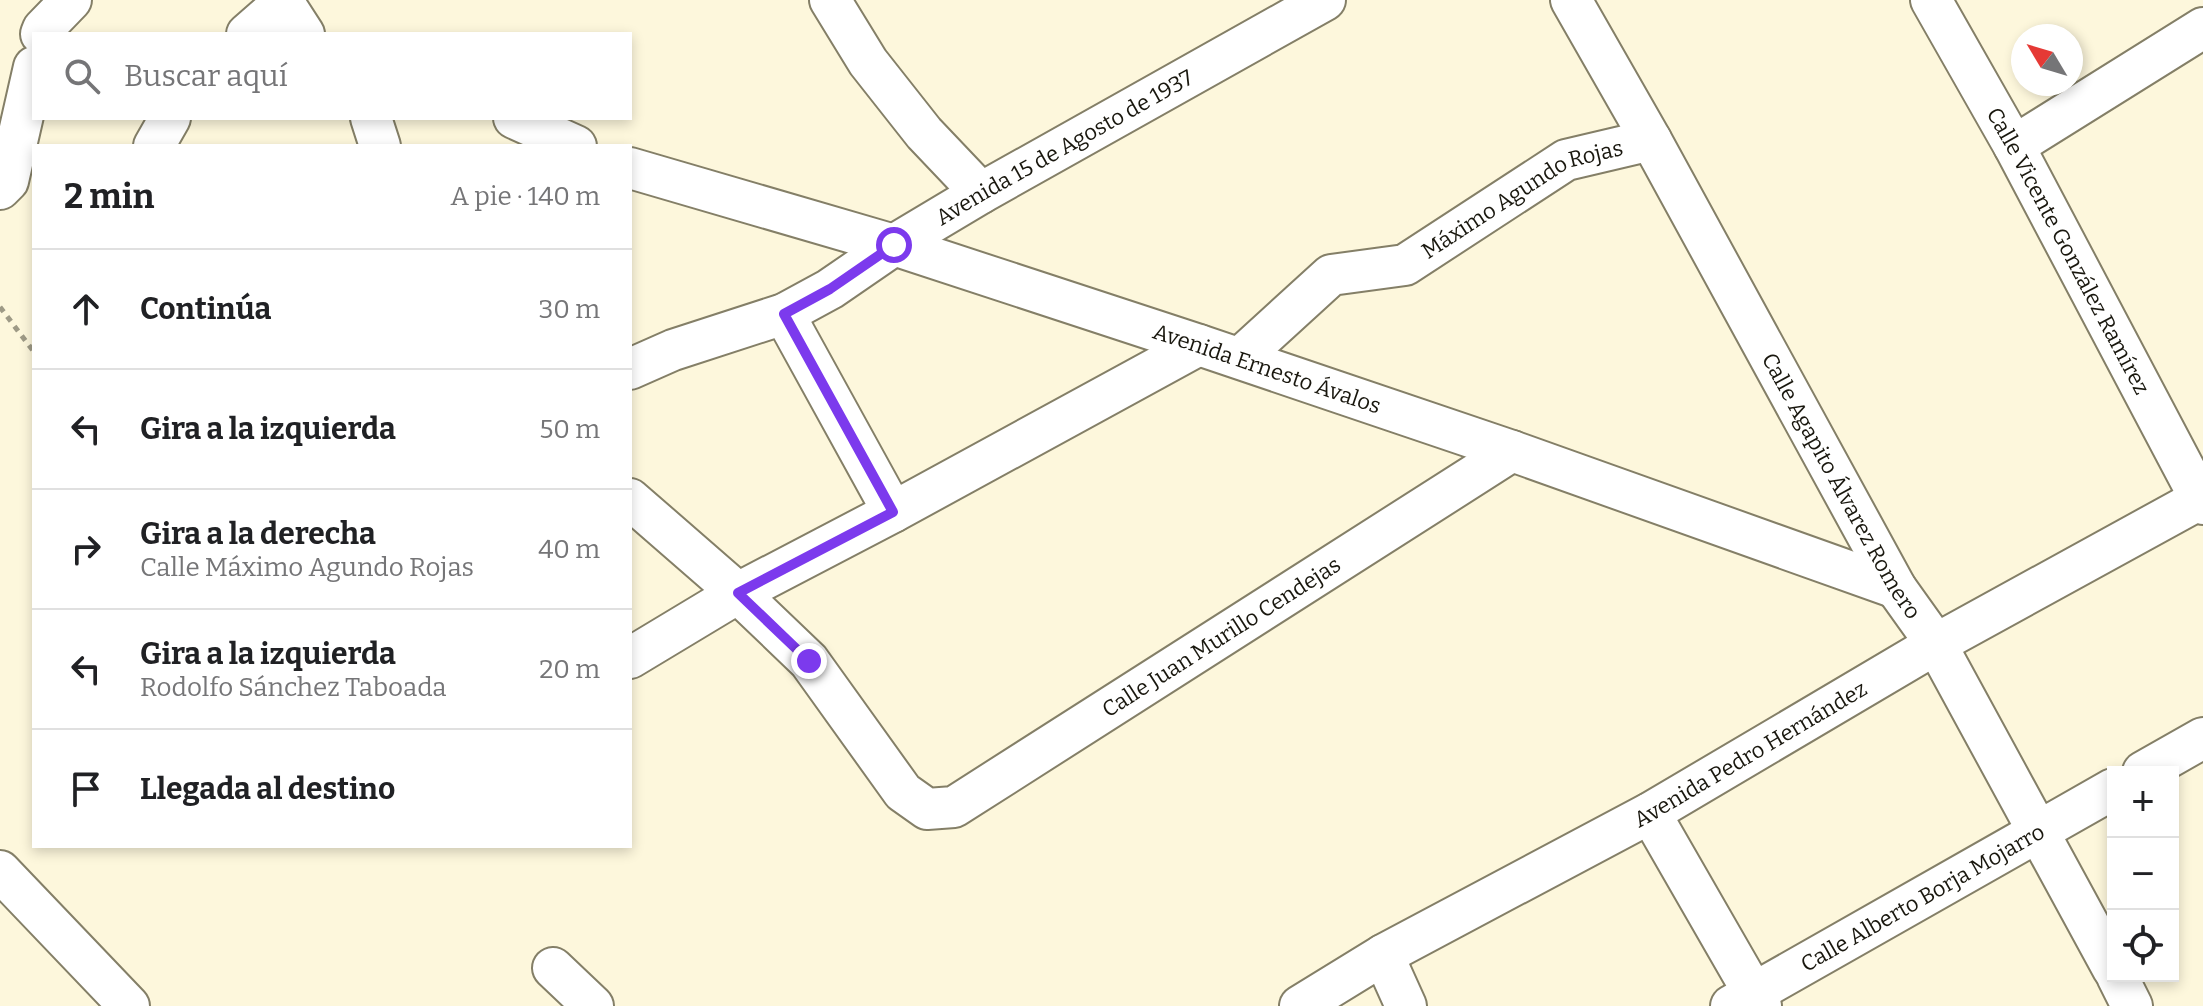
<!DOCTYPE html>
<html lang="es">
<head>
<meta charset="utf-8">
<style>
  :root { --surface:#fff; --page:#f6f6f6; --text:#202124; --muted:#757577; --line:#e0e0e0 }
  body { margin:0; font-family:Bitter,serif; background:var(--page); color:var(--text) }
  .controls { position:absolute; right:24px; bottom:24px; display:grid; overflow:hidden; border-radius:0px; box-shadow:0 4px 12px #0003 }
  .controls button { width:72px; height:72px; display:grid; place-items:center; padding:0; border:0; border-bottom:2px solid var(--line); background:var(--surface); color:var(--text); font:40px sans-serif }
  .compass { position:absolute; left:2011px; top:24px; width:72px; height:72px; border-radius:50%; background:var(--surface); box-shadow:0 4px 12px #0003; rotate:308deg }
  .stop { position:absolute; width:24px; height:24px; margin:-18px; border:6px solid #7c3aed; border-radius:50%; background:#fff }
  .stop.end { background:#7c3aed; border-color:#fff; box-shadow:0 2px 8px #0008 }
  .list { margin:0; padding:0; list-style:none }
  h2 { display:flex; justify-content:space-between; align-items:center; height:104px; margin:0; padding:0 32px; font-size:34px }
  h2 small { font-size:26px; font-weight:400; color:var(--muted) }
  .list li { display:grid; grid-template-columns:52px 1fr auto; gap:24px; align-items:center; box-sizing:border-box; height:120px; padding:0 32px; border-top:2px solid var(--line) }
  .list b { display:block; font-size:30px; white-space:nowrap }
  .list p { margin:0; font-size:26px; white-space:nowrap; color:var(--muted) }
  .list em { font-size:26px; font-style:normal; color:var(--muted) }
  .icon { flex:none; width:44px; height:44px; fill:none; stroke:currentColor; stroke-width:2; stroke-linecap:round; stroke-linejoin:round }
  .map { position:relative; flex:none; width:2203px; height:1006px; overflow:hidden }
  .search { position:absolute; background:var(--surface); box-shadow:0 4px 12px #0003; left:32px; top:32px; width:600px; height:88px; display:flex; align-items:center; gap:20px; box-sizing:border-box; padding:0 28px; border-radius:0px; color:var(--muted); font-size:30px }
  .panel { position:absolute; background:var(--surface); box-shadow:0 4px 12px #0003; left:32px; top:144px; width:600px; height:704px; border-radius:0px }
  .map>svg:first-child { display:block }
</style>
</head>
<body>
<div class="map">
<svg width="2203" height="1006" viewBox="0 0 2203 1006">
  <rect width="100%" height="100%" fill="#fdf7dc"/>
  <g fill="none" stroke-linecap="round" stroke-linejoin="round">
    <defs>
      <g id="street">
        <path d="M282,0L304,34"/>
        <path d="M830,0L868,62L924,133L981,193"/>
        <path id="s1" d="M1571,0L1651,140L1896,588L1936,644L2113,969"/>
        <path id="s2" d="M1931,0L2014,146L2203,504"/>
        <path d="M41,34L43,29L71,0"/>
        <path d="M247,34L286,0"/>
        <path d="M371,118L380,146"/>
        <path d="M514,118L576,146"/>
        <path d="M154,146L170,118"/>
        <path d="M2014,146L2203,28"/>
        <path id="s3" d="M630,168L894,245L1199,345L1512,451L1896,588"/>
        <path d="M0,189L8,181L34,67"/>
        <path d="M784,314L893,512"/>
        <path id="s4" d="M1240,358L1331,275L1405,265L1566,160L1651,140"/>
        <path id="s5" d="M630,369L673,350L784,314L830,289L894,245L981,193L1325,0"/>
        <path id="s6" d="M630,499L738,593L809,661L903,792L927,809L954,807L1512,451"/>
        <path d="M630,658L738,593L893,512L1199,345"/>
        <path d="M2143,772L2203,738"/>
        <path d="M1650,813L1761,1006"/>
        <path d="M0,871L129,1006"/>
        <path d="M1383,955L1406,1006"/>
        <path d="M553,968L593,1006"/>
        <path d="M2117,976L2132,1006"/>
        <path id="s7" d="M1300,1006L1383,955L1650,813L1936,644L2200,499"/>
        <path id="s8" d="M1731,1006L2113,789"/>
      </g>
    </defs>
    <use href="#street" stroke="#847f67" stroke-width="44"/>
    <path stroke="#9e9a86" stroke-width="5" stroke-dasharray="6 6" stroke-linecap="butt" d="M0,307L34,352"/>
    <use href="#street" stroke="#fff" stroke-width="40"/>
  </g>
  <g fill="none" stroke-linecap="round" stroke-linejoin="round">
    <path stroke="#7c3aed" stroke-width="10" d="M809,661L738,593L893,512L784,314L830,289L894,245"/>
  </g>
  <g text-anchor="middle" stroke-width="8" stroke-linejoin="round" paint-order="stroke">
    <g font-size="22" fill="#19170e" stroke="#fdf7dc">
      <text dy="8" stroke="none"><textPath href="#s5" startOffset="490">Avenida 15 de Agosto de 1937</textPath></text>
      <text dy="8" stroke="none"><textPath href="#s4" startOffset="334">Máximo Agundo Rojas</textPath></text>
      <text dy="8" stroke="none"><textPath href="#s2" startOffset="286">Calle Vicente González Ramírez</textPath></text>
      <text dy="8" stroke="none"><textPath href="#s3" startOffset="668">Avenida Ernesto Ávalos</textPath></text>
      <text dy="8" stroke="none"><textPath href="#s1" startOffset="556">Calle Agapito Álvarez Romero</textPath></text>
      <text dy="8" stroke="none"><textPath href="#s6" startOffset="776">Calle Juan Murillo Cendejas</textPath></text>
      <text dy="8" stroke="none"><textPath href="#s7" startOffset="516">Avenida Pedro Hernández</textPath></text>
      <text dy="8" stroke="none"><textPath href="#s8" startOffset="220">Calle Alberto Borja Mojarro</textPath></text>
    </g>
  </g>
</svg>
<div class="controls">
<button>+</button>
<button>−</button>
<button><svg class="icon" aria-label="locate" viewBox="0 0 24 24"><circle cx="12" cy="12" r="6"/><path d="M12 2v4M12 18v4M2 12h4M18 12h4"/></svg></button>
</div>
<svg class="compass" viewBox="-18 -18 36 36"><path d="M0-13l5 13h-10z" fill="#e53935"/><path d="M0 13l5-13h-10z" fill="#757577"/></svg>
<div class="stop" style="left:894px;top:245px"></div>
<div class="stop end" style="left:809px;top:661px"></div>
<div class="search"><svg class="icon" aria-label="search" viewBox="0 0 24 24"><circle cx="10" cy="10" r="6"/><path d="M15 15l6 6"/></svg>Buscar aquí</div>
<section class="panel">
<h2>2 min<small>A pie · 140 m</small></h2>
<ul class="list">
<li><svg class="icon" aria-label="ahead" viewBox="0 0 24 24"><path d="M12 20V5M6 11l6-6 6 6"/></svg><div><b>Continúa</b></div><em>30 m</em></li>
<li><svg class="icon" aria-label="left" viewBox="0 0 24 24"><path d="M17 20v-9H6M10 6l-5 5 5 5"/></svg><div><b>Gira a la izquierda</b></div><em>50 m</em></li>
<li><svg class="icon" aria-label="right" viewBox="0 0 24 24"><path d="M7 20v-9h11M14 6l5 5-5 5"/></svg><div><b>Gira a la derecha</b><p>Calle Máximo Agundo Rojas</p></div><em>40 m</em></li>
<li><svg class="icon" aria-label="left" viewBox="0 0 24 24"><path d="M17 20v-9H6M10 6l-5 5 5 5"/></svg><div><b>Gira a la izquierda</b><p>Rodolfo Sánchez Taboada</p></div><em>20 m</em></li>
<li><svg class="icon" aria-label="arrive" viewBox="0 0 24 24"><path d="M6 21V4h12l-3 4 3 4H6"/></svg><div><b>Llegada al destino</b></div></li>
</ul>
</section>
</div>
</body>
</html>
